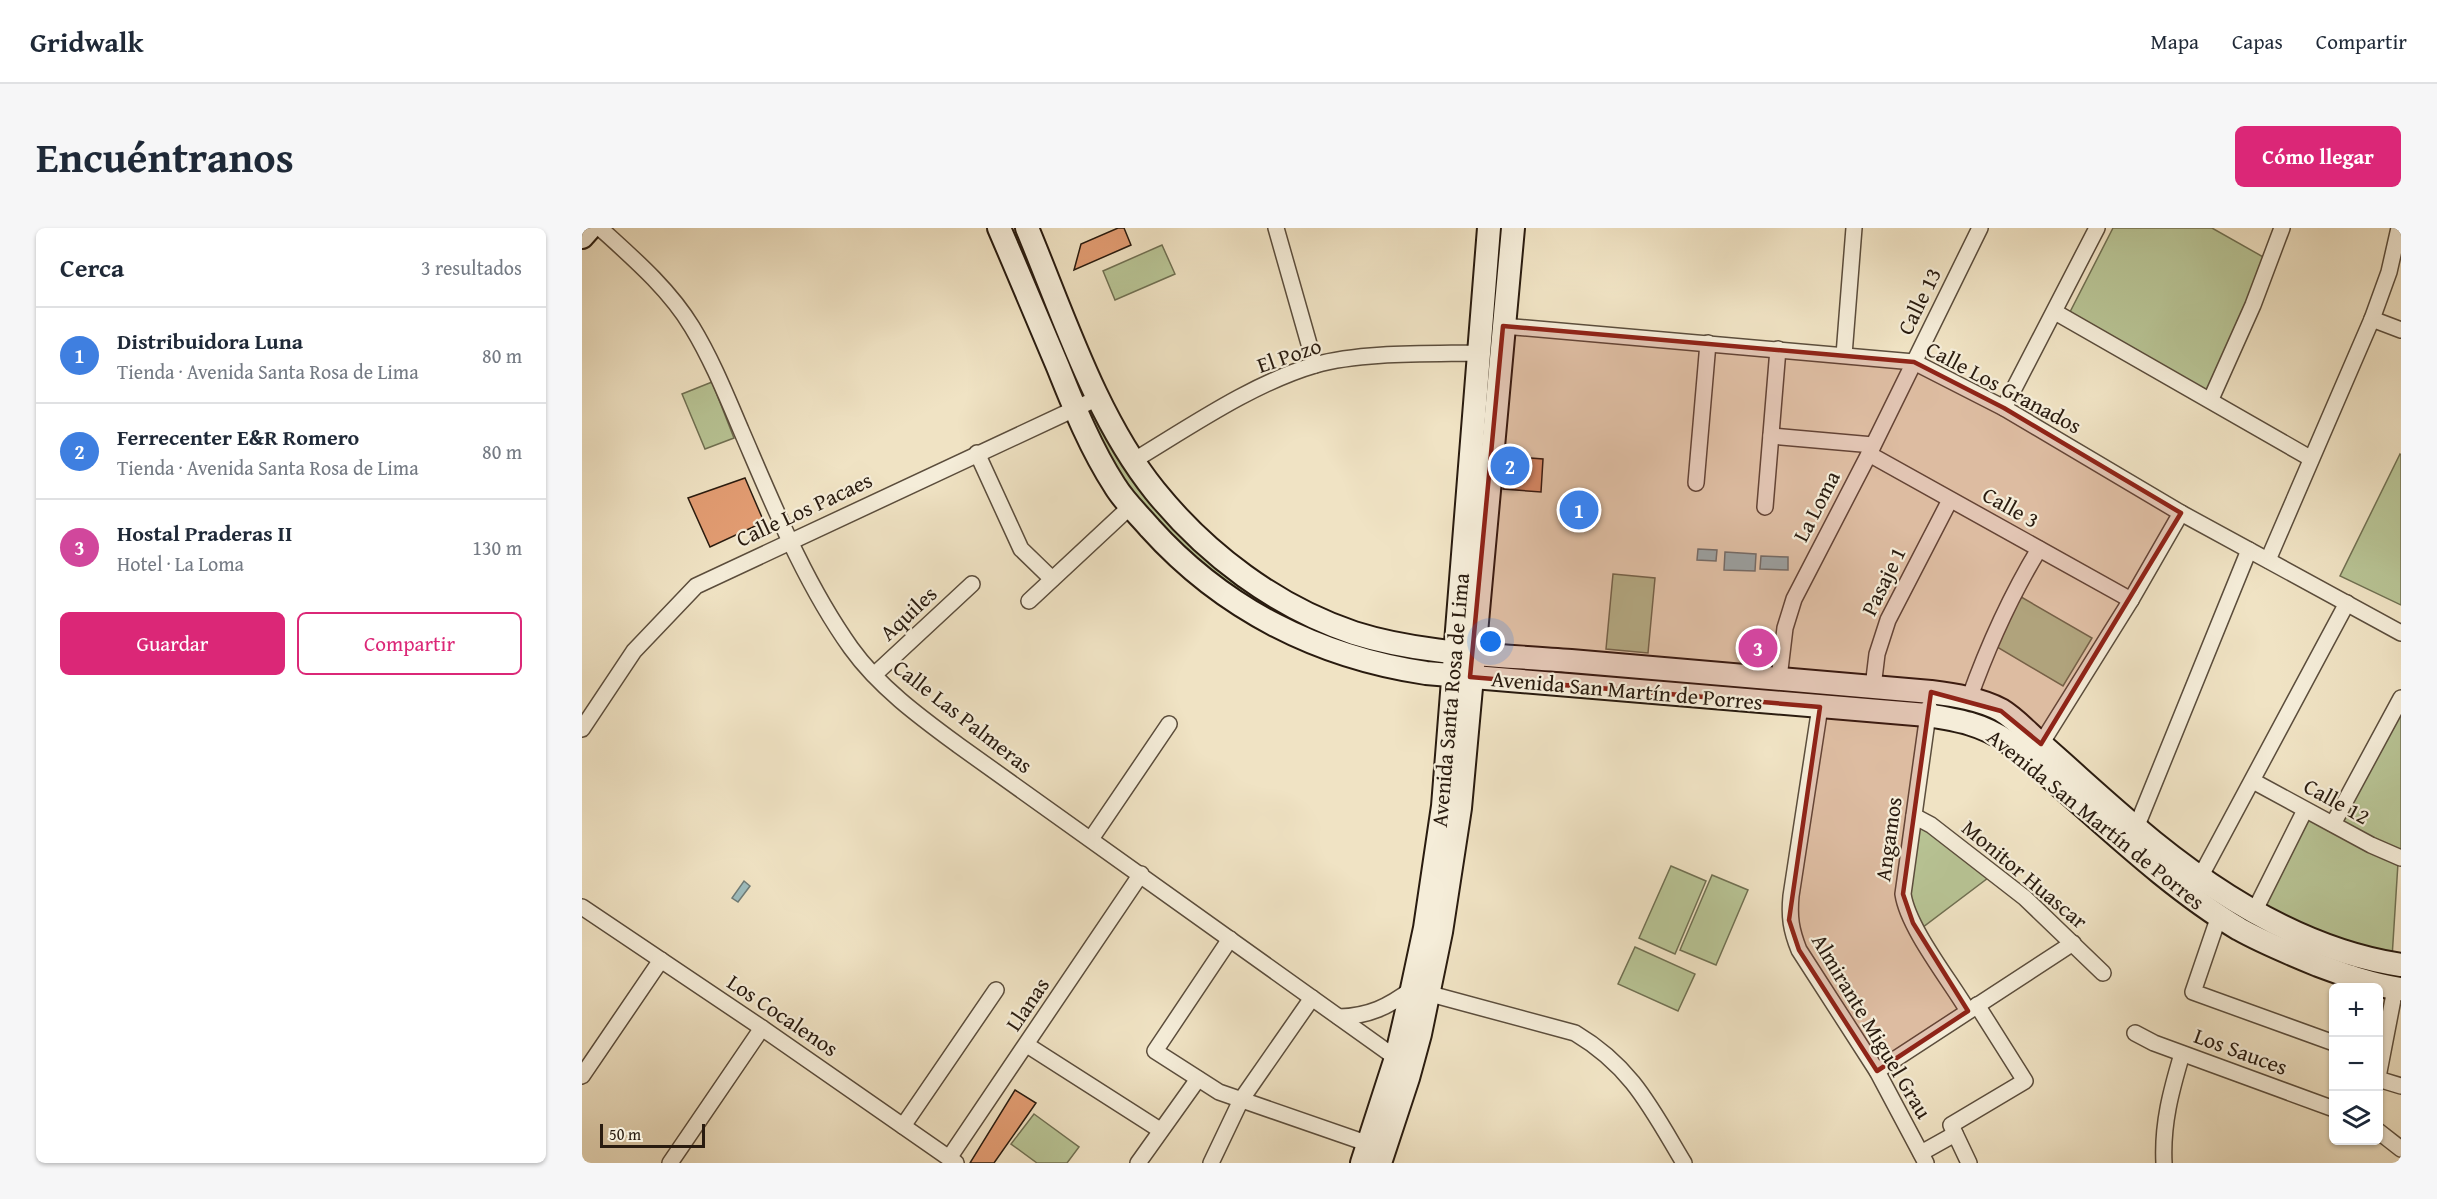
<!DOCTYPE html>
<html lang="es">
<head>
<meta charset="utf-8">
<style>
  :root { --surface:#fff; --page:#f6f6f7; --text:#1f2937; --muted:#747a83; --line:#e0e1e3; --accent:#db2777 }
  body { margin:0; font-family:"Gentium Book Plus",serif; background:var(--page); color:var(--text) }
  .controls { position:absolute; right:18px; bottom:18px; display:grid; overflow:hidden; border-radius:9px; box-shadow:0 2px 4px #0004 }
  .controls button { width:54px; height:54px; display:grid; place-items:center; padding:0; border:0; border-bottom:2px solid var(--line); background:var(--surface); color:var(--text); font:30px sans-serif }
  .scale { position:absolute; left:18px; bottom:15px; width:105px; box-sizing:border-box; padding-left:6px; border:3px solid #291b0f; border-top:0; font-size:16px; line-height:21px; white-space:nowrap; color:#291b0f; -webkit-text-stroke:4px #f5edd9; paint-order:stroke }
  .you { position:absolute; left:909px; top:414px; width:21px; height:21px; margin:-15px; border:4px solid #fff; border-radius:50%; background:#1a73e8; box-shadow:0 0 0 9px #1a73e833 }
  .badge { display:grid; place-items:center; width:39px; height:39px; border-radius:50%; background:var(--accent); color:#fff; font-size:20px; font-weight:700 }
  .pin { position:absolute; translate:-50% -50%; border:3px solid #fff; box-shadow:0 2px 6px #0006 }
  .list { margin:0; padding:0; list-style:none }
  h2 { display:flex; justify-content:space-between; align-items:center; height:78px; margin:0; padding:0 24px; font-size:26px }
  h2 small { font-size:20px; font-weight:400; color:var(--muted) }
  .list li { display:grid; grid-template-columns:39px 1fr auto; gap:18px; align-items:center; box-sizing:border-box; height:96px; padding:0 24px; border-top:2px solid var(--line) }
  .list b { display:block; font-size:22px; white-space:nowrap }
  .list p { margin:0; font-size:20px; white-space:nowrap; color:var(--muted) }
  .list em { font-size:20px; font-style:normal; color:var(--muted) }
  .actions { display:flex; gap:12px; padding:18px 24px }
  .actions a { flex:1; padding:14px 0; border:2px solid var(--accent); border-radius:9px; text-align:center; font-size:21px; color:var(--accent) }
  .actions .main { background:var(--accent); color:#fff }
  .icon { flex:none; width:33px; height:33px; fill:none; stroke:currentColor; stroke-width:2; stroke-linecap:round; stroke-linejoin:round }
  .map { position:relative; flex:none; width:1819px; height:935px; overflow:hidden; border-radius:9px }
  header { display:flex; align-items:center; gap:36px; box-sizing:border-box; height:84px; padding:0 30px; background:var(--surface); border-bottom:2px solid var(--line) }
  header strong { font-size:28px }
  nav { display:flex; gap:33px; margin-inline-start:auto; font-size:21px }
  .intro { display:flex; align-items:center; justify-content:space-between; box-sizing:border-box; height:144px; padding:0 36px }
  h1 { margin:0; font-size:42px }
  .button { padding:15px 27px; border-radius:9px; background:var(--accent); color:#fff; font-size:21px; font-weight:700 }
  main { display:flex; gap:36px; padding:0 36px }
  aside { flex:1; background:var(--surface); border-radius:9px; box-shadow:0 2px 4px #0004 }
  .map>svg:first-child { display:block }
</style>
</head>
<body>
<header>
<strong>Gridwalk</strong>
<nav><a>Mapa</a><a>Capas</a><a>Compartir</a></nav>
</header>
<div class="intro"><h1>Encuéntranos</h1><a class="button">Cómo llegar</a></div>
<main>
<aside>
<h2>Cerca<small>3 resultados</small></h2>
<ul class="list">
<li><span class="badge" style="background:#3f7fe0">1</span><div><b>Distribuidora Luna</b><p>Tienda · Avenida Santa Rosa de Lima</p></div><em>80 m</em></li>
<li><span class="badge" style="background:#3f7fe0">2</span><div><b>Ferrecenter E&amp;R Romero</b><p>Tienda · Avenida Santa Rosa de Lima</p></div><em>80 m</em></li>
<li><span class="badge" style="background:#d1479c">3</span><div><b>Hostal Praderas II</b><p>Hotel · La Loma</p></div><em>130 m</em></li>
</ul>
<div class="actions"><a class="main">Guardar</a><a>Compartir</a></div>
</aside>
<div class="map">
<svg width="1819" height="935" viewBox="0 0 1819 935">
  <rect width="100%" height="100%" fill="#f0e3c4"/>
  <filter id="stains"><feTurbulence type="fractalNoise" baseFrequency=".00333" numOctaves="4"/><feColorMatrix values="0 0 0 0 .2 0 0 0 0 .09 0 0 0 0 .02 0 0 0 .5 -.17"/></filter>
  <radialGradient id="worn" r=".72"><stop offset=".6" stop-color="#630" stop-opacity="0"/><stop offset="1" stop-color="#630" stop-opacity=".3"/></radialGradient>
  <g fill="#b8c495" stroke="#707052" stroke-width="1.5">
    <path d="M1531,0H1630L1683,30L1629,165L1488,84Z"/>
    <path d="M437,6L481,110L474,112L431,7Z"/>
    <path d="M580,17L593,46L533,72L521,43Z"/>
    <path d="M130,154L152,210L123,221L100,166Z"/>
    <path d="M518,185L676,367L849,429V443L708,401L607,329L541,253L507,190Z"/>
    <path d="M1818,226L1819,227V377L1758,348Z"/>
    <path d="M1031,346L1073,350L1066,425L1024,421Z"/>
    <path d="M1434,366L1510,410L1481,458L1410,416Z"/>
    <path d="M1819,475V625L1755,594Z"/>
    <path d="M1724,589L1816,635L1810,730L1771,720L1680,680Z"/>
    <path d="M1338,599H1344L1406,650L1341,699L1328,672L1335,603Z"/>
    <path d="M1089,638L1124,653L1093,726L1057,710Z"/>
    <path d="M1130,647L1166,662L1134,737L1098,722Z"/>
    <path d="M1053,719L1113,746L1096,783L1036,756Z"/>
    <path d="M452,886L497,919L485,935H455L429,916Z"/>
  </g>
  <g fill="#9dbcbd" stroke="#6f7c77" stroke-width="1.5">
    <path d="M1116,321L1135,322L1134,333L1115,332Z"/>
    <path d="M1143,324L1174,326L1173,343L1142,342Z"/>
    <path d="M1179,328L1206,329V342L1178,341Z"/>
    <path d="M162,653L168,658L156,674L150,670Z"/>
  </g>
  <g fill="#e39d73" stroke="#291b0f" stroke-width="1.5">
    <path d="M536,0H542L549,17L492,42L499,16Z"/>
    <path d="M924,228L961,231L959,264L921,261Z"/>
    <path d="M163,250L182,294L128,319L106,270Z"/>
    <path d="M1163,405L1192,408L1189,434L1161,432Z"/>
    <path d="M433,862L454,875L412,935H388Z"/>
  </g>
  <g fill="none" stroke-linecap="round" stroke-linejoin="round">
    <defs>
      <g id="minor">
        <path d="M18,0C51,30 87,61 110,99C130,132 144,167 159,202C191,276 222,354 269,420C297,459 338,489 376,517L814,830"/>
        <path d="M694,0L733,137"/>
        <path d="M1473,84L1728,230"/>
        <path d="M1790,91L1819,102"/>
        <path d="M921,98L1332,134L1422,180L1599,285L1819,405"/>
        <path d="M1262,127L1272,0"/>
        <path d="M1629,171L1671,77L1700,0"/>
        <path d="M1422,180L1515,0"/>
        <path d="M1189,208L1291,217"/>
        <path d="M395,225L439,321L470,351"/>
        <path d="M1287,226L1549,372"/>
        <path d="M551,233C606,200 671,155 733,137C779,124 848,126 896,125"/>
        <path d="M1114,255L1126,115"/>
        <path d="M1183,279L1196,121"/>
        <path d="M1686,332L1790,91L1807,44L1817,0"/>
        <path d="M447,373L549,278"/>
        <path d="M292,447L390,356"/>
        <path d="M1197,450L1203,400L1212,371L1287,226L1398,0"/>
        <path d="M1291,459L1295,426L1306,392L1368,272"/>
        <path d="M1387,471C1406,418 1428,369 1457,321"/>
        <path d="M1238,479L1209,668C1207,689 1209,702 1217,722L1295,843L1344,935"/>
        <path d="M1347,479L1321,666C1326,700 1367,751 1386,783"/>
        <path d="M0,501L52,423L114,358L516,170"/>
        <path d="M1459,516L1549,372L1599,285"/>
        <path d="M1671,553L1789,617L1819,630"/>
        <path d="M1332,588L1349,597L1443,670L1521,745"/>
        <path d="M1751,596L1819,470"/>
        <path d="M1554,600L1667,322"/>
        <path d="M509,611L587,496"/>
        <path d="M1615,655L1765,375"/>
        <path d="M0,679L180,800L374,935"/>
        <path d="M1672,684L1723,582"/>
        <path d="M1637,688L1611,764L1752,815"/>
        <path d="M648,711L573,823L637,864L787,916"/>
        <path d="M757,789C787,788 806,779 830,761L993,805C1050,839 1069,880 1102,935"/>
        <path d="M1553,805L1572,815L1752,881"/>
        <path d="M445,817L578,902"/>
        <path d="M1295,843L1491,715"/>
        <path d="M0,848L79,732"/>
        <path d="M1796,849L1813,761"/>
        <path d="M1796,851L1819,858"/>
        <path d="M321,898L414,762"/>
        <path d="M1796,903L1819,921"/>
        <path d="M1339,925L1373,906"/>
        <path d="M367,930L559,646"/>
        <path d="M88,935L180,800"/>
        <path d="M556,935L616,851"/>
        <path d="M629,935L659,872L730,770"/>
        <path d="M1387,935L1369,897L1443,853L1395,777"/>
        <path d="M1582,935C1580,896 1589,863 1600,826"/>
      </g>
      <g id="secondary">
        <path d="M417,0C437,46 456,92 476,139C492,179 509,221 533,258C542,273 556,286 568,300C641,381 736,429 844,445L1345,487C1376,492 1400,496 1426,514C1501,574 1575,652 1657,701C1682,715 1709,726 1736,737C1763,747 1790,757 1819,761"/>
        <path d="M445,0C481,86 514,190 573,263C624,326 694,379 772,405C841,427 918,427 989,433C1109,443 1229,453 1349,464C1372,467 1398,471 1419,482C1434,491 1447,506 1460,517C1491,544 1521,572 1552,598C1628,663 1719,722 1819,737"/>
        <path d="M0,9L8,0"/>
        <path d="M780,935L814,830L830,761L843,700L861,578L907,0"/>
        <path d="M798,935L826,850L838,806L859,704L878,580L931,0"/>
      </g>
    </defs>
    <use href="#minor" stroke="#5b4d3c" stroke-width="18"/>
    <use href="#secondary" stroke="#291b0f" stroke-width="26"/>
    <use href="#minor" stroke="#f5edd9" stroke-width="15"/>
    <use href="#secondary" stroke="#f5edd9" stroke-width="22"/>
  </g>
  <path fill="#8f2418" fill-opacity="0.2" stroke="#8f2418" stroke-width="4.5" stroke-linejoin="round" d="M921,98L1332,134L1422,180L1599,285L1459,516L1419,483L1349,464L1321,666L1331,695L1386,783L1295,843L1217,722L1207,692L1238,479L888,449Z"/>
  <g text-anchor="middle" stroke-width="4.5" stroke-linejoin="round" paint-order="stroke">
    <g font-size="22" fill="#291b0f" stroke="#f5edd9">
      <text transform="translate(1337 73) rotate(-64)" y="8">Calle 13</text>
      <text transform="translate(707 127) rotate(-19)" y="8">El Pozo</text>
      <text transform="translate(1422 159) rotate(28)" y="8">Calle Los Granados</text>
      <text transform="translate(1234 278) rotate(-63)" y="8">La Loma</text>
      <text transform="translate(1429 279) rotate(29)" y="8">Calle 3</text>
      <text transform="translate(222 281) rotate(-25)" y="8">Calle Los Pacaes</text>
      <text transform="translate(1301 353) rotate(-64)" y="8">Pasaje 1</text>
      <text transform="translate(326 385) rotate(-43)" y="8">Aquiles</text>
      <text transform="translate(1045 462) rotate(5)" y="8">Avenida San Martín de Porres</text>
      <text transform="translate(868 472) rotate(-85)" y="8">Avenida Santa Rosa de Lima</text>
      <text transform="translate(381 488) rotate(38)" y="8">Calle Las Palmeras</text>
      <text transform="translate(1755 573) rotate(29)" y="8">Calle 12</text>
      <text transform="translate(1514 591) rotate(39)" y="8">Avenida San Martín de Porres</text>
      <text transform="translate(1306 611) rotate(-82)" y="8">Angamos</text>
      <text transform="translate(1443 646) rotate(40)" y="8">Monitor Huascar</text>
      <text transform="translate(445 776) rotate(-56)" y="8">Llanas</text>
      <text transform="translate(201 787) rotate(34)" y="8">Los Cocalenos</text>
      <text transform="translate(1290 798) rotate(59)" y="8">Almirante Miguel Grau</text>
      <text transform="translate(1659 823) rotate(20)" y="8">Los Sauces</text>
    </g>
  </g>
  <rect width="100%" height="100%" filter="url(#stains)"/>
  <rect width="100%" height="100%" fill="url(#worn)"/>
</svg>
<div class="controls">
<button>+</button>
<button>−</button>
<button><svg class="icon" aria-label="layers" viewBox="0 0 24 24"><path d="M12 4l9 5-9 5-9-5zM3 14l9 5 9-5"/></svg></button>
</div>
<div class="scale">50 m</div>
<div class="you"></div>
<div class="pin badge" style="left:997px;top:282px;background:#3f7fe0">1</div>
<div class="pin badge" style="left:928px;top:238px;background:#3f7fe0">2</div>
<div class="pin badge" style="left:1176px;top:420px;background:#d1479c">3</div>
</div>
</main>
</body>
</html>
